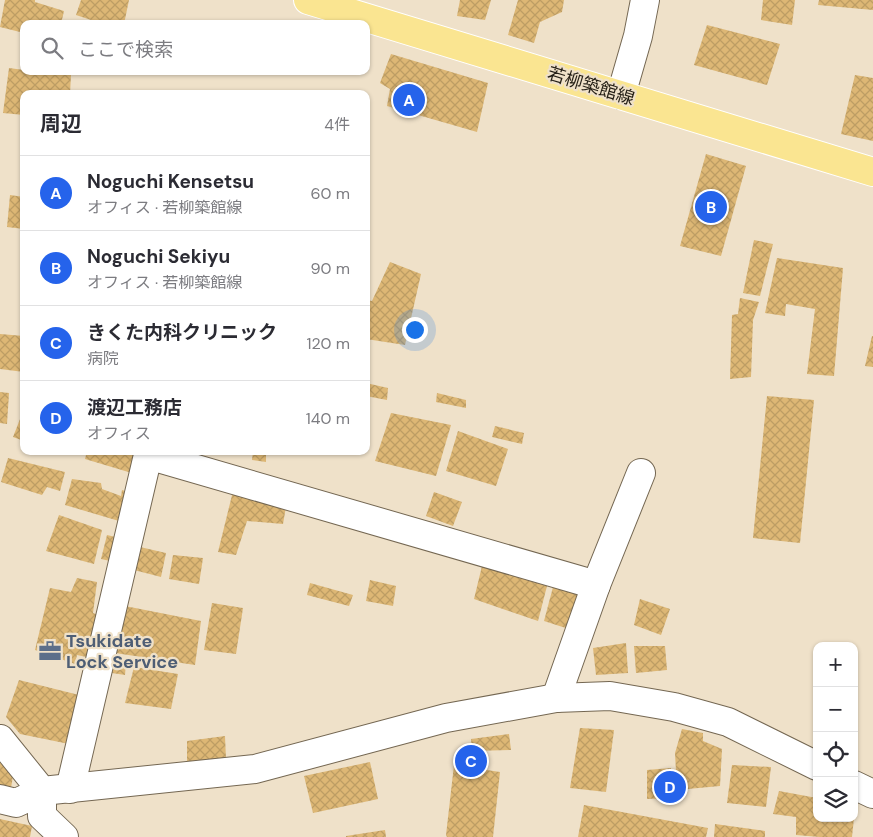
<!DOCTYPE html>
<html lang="ja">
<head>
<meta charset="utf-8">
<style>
  :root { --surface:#fff; --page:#f7f7f7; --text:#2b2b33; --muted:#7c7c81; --line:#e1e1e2; --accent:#2563eb }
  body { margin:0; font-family:"DM Sans","Noto Sans JP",sans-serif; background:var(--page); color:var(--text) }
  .controls { position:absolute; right:15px; bottom:15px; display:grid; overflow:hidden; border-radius:10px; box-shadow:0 1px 4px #0004 }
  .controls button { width:45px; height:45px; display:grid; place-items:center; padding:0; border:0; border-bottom:1px solid var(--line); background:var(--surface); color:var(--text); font:25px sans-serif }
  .you { position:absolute; left:414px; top:329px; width:18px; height:18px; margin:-12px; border:4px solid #fff; border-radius:50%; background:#1a73e8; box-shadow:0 0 0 8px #1a73e833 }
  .badge { display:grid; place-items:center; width:32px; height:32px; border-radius:50%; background:var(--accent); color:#fff; font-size:16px; font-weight:700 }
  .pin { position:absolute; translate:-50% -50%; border:2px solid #fff; box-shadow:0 1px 5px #0006 }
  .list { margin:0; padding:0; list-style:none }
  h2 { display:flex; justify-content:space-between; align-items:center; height:65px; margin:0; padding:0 20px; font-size:21px }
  h2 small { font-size:16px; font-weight:400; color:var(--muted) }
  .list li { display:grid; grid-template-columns:32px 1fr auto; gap:15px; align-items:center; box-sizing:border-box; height:75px; padding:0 20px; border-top:1px solid var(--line) }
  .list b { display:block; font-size:19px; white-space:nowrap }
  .list p { margin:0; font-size:16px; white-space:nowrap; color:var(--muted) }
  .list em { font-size:16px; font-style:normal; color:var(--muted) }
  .icon { flex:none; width:28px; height:28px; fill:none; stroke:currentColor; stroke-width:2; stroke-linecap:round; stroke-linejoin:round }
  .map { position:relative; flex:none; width:873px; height:837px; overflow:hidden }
  .search { position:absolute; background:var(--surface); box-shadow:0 1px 4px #0004; left:20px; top:20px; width:350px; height:55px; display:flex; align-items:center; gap:12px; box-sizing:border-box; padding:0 18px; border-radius:10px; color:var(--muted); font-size:19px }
  .panel { position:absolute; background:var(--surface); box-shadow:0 1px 4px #0004; left:20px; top:90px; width:350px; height:365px; border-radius:10px }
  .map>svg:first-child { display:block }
</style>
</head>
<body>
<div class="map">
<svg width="873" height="837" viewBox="0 0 873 837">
  <defs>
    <pattern id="building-cross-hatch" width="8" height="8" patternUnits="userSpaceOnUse" patternTransform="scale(1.25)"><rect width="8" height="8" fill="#ddb775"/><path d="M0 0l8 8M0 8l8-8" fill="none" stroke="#bd9d64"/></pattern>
  </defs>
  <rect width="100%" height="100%" fill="#efe1c9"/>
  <g fill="url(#building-cross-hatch)">
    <path d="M5,0H35V2L64,11L61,24H24V33L0,27Z"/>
    <path d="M81,0H129L124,24H103L76,15Z"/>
    <path d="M460,0H491L485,20L457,16Z"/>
    <path d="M518,0H564L562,12L540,22L534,43L508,35Z"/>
    <path d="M763,0H795L792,25L761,20Z"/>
    <path d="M819,0H873V10L818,5Z"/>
    <path d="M707,25L780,44L767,85L694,65Z"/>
    <path d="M391,54L488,83L477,132L387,106L390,89L380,83Z"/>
    <path d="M9,68L24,70V71L71,75L70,94H24V115L3,113Z"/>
    <path d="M855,75L873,78V141L841,134Z"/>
    <path d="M706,154L746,166L721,256L680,246Z"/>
    <path d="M10,195L24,197V229L7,227Z"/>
    <path d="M754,240L773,244L760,296L743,293Z"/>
    <path d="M777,258L843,268L834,376L807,374L815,309L786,304L785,316L765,313Z"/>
    <path d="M390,262L421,274L405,345L366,339V300L372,301Z"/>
    <path d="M740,298L759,302L753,320L751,377L730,379L732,315L738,314Z"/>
    <path d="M0,334L24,336V372L0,369Z"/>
    <path d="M872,336H873V367L865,366Z"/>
    <path d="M366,383L388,388L387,400L366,396Z"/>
    <path d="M0,392L9,393L7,424L0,423Z"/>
    <path d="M437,393L466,400V408L436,402Z"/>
    <path d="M767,396L814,400L800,543L753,538Z"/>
    <path d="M24,409V441L13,437Z"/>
    <path d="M391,413L451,425L436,476L375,461Z"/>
    <path d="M495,426L524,433L522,444L492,437Z"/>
    <path d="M458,431L508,449L496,486L446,471Z"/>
    <path d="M87,451H141L135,474L85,459Z"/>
    <path d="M253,451H266V462L252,460Z"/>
    <path d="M8,458L65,472L60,491L47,487L42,495L1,482Z"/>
    <path d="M72,479L101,483L102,489L121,496L122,490L135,494L119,521L65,505Z"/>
    <path d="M234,487L287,501L283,524L247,521L236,555L218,552Z"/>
    <path d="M434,492L462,502L453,526L426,516Z"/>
    <path d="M59,515L102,530L94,564L46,551Z"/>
    <path d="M107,535L124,539L119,563L101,559Z"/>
    <path d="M140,547L166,553L161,577L134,570Z"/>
    <path d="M173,555L203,558L199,584L169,579Z"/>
    <path d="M482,566L547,586L538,621L474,599Z"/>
    <path d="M77,578L97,582L93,613L104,617L91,658L77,655L75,664L35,650L50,588L71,592Z"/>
    <path d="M370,580L396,586L393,606L366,601Z"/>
    <path d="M310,583L353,595L349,606L307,595Z"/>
    <path d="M553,587L586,594L575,631L544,621Z"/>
    <path d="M640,599L670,609L661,635L634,625Z"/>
    <path d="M212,603L243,608L236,654L204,650Z"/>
    <path d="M125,606L201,621L195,665L115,653Z"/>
    <path d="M626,643L628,673L596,675L593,648Z"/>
    <path d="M634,646H665L667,670L636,673Z"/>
    <path d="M114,662L126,663L125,675L112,673Z"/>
    <path d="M134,667L178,674L171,709L125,703Z"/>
    <path d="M19,680L87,697L74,745L20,734L6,717Z"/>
    <path d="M580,728L614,730L606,792L570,788Z"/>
    <path d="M682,729L703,733V741L722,749L720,786L677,790L675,753Z"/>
    <path d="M509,734L511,750L472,751L471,739Z"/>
    <path d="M225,736L226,759L187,762V741Z"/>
    <path d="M0,761L14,770L11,788L0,786Z"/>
    <path d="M370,762L378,799L313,813L304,776Z"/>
    <path d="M454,765L500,772L493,837H447L446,835Z"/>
    <path d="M732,765L771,767L766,807L727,803Z"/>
    <path d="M671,768L670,798L647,799V770Z"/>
    <path d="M779,791L817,798V818H854L852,837H820L796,835V817L773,814Z"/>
    <path d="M584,805L708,828L706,837H578Z"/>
    <path d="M0,819L32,826L30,837H0Z"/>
    <path d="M715,824L765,831V837H714Z"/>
    <path d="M385,830L386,837H346V836Z"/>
  </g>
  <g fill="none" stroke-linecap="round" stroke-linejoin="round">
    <defs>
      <g id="minor">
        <path d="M621,95L638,36L645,0"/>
        <path d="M556,698L596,585L641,473"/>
        <path d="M0,739L42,791L255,769L446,718L556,698L610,696L674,707L728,722L817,766"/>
        <path d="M854,785L873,794"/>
        <path d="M70,789L148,455L596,585"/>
        <path d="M0,799L16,803L42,791V816L64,837"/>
      </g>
      <path id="major" d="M308,0L873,172"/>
    </defs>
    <use href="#minor" stroke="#746752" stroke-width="30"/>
    <use href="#major" stroke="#fff" stroke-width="30"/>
    <use href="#minor" stroke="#fff" stroke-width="28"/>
    <use href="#major" stroke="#fae591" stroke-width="28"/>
  </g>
  <defs>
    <symbol id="office-bare" viewBox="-9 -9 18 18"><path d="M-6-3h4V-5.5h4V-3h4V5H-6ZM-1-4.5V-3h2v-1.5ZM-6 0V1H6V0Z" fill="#5c6f8a" stroke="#efe1c9" stroke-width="2.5" paint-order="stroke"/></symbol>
  </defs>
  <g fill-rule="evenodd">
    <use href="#office-bare" x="34" y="635" width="32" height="32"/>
  </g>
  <g text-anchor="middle" stroke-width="4.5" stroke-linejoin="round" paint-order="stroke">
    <g font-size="18" fill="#231e15" stroke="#efe1c9">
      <text transform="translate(591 86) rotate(17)" y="6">若柳築館線</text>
    </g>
    <g font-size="18" font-weight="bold" fill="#4e5e75" stroke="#efe1c9" text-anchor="start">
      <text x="66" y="647">Tsukidate<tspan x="66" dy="21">Lock Service</tspan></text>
    </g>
  </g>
</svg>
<div class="controls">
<button>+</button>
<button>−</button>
<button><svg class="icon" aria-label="locate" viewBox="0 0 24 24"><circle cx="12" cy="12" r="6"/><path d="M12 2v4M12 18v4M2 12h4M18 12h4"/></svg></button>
<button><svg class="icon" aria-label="layers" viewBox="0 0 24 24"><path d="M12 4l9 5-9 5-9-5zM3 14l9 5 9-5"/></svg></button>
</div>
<div class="you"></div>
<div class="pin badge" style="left:409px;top:100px">A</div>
<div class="pin badge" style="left:711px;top:207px">B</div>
<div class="pin badge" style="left:471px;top:761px">C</div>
<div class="pin badge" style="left:670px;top:787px">D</div>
<div class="search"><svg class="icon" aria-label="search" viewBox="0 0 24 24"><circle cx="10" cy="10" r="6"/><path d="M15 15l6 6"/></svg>ここで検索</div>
<section class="panel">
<h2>周辺<small>4件</small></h2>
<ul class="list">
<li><span class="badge">A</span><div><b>Noguchi Kensetsu</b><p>オフィス · 若柳築館線</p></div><em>60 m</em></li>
<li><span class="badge">B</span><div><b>Noguchi Sekiyu</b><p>オフィス · 若柳築館線</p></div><em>90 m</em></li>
<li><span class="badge">C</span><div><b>きくた内科クリニック</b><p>病院</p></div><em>120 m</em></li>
<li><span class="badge">D</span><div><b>渡辺工務店</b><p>オフィス</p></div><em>140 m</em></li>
</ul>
</section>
</div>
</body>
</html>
